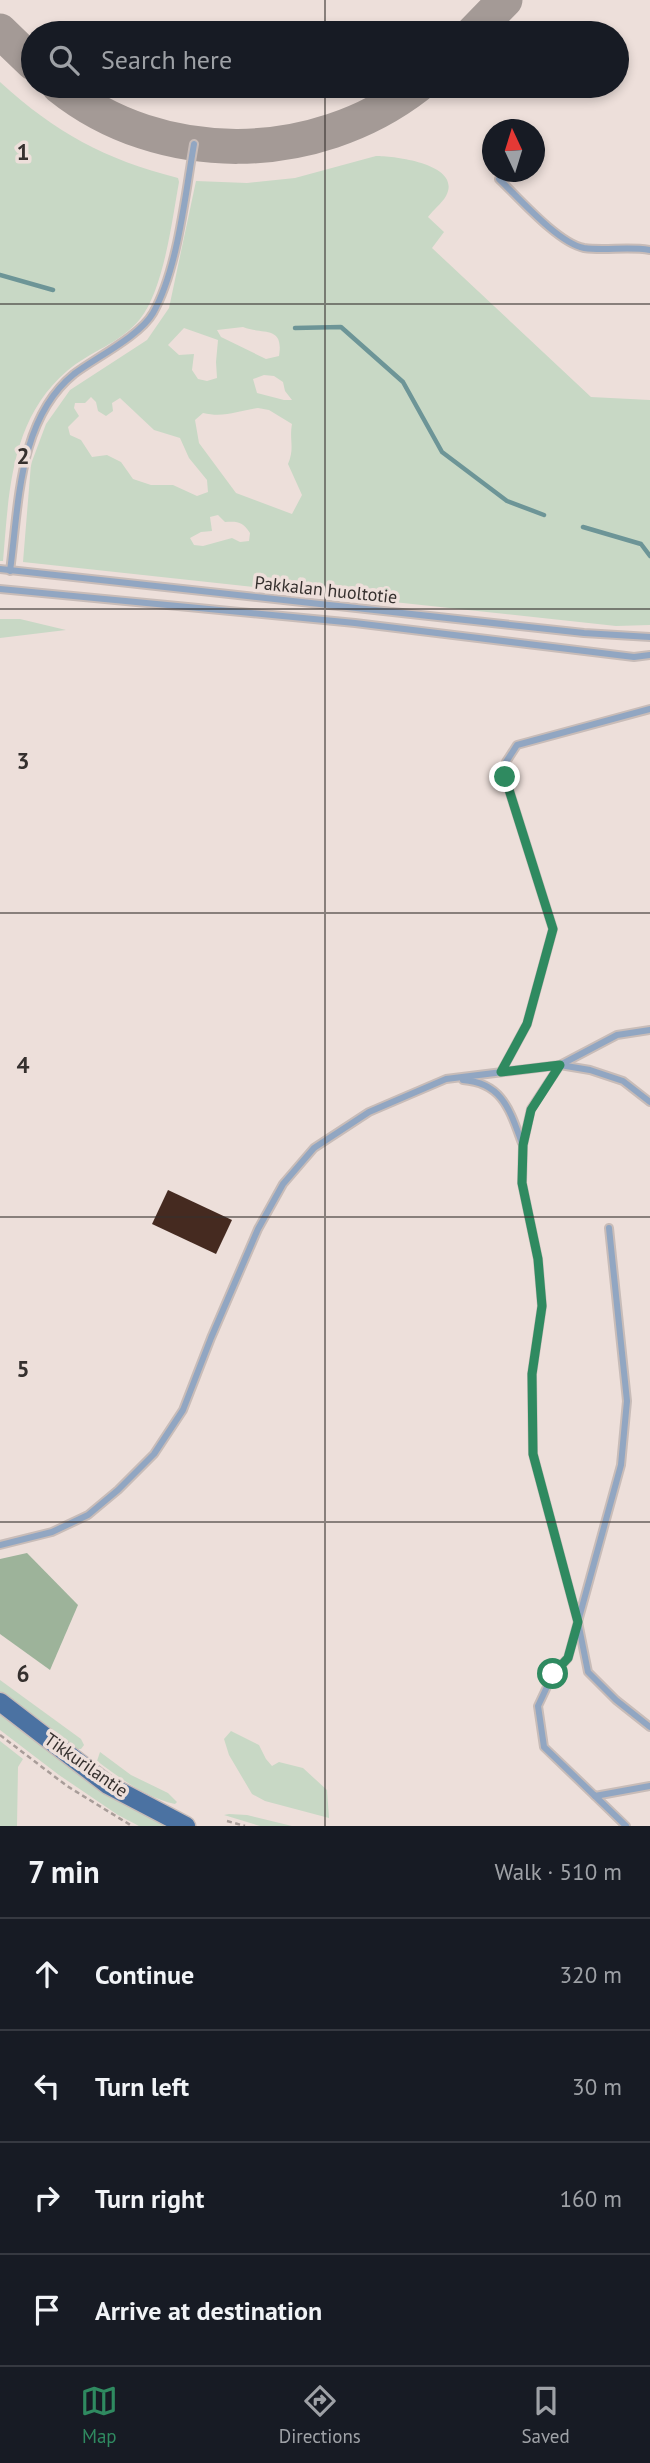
<!DOCTYPE html>
<html lang="en">
<head>
<meta charset="utf-8">
<style>
  :root { --surface:#171b24; --page:#242831; --text:#f1f3f6; --muted:#9ea1a6; --line:#363941; --accent:#2f8a60 }
  body { margin:0; font-family:"PT Sans",sans-serif; background:var(--page); color:var(--text) }
  .compass { position:absolute; left:482px; top:119px; width:63px; height:63px; border-radius:50%; background:var(--surface); box-shadow:0 4px 10px #0003; rotate:356deg }
  .stop { position:absolute; width:21px; height:21px; margin:-16px; border:5px solid #2f8a60; border-radius:50%; background:#fff }
  .stop.end { background:#2f8a60; border-color:#fff; box-shadow:0 2px 7px #0008 }
  .list { margin:0; padding:0; list-style:none }
  h2 { display:flex; justify-content:space-between; align-items:center; height:91px; margin:0; padding:0 28px; font-size:30px }
  h2 small { font-size:23px; font-weight:400; color:var(--muted) }
  .list li { display:grid; grid-template-columns:46px 1fr auto; gap:21px; align-items:center; box-sizing:border-box; height:112px; padding:0 28px; border-top:2px solid var(--line) }
  .list b { display:block; font-size:26px; white-space:nowrap }
  .list em { font-size:23px; font-style:normal; color:var(--muted) }
  .icon { flex:none; width:38px; height:38px; fill:none; stroke:currentColor; stroke-width:2; stroke-linecap:round; stroke-linejoin:round }
  .map { position:relative; flex:none; width:650px; height:1826px; overflow:hidden }
  .search { position:absolute; background:var(--surface); box-shadow:0 4px 10px #0003; left:21px; right:21px; top:21px; height:77px; display:flex; align-items:center; gap:18px; box-sizing:border-box; padding:0 24px; border-radius:38px; color:var(--muted); font-size:26px }
  .sheet { height:539px; background:var(--surface) }
  nav { display:flex; justify-content:space-around; align-items:center; box-sizing:border-box; height:98px; border-top:2px solid var(--line); background:var(--surface); font-size:19px; color:var(--muted) }
  nav a { display:grid; justify-items:center; gap:4px }
  nav .on { color:var(--accent) }
  .map>svg:first-child { display:block }
</style>
</head>
<body>
<div class="map">
<svg width="650" height="1826" viewBox="0 0 650 1826">
  <rect width="100%" height="100%" fill="#eddfda"/>
  <g fill="#c8d8c5" fill-rule="evenodd">
    <path d="M0,82C56,133 104,159 178,178L179,182C172,220 164,289 140,319C120,344 90,351 67,371C10,420 9,493 3,561H0Z"/>
    <path d="M376,156C394,156 463,164 446,196C442,203 433,210 428,217L444,232L432,248L591,397L650,400V625L616,626L23,562L31,464L46,424L70,390L147,340L169,308L196,181L247,183L295,178ZM243,327C264,335 284,325 279,356L266,359L221,337L217,330ZM184,328L218,340L216,362L217,378L207,381L198,379L192,370L194,354L179,355L168,345ZM264,375L274,376L283,382L285,391L292,400H284L257,393L253,379ZM91,397L96,402L98,411L106,416L113,411L112,403L120,398L154,430L180,438L189,458L207,480L208,492L197,496L173,485H151L133,479L121,462L107,455L92,457L81,440L70,435L68,427L79,416L74,408L75,403H85ZM258,408L269,410L292,424C289,440 295,448 288,464L302,495L292,514L236,493L199,443L195,420L203,413C224,418 238,411 258,408ZM218,515L225,522C238,521 243,522 250,533L249,541L240,542L232,538L203,546L194,545L190,538L201,532L212,531L210,517Z"/>
    <path d="M0,619H20L66,630L0,638Z"/>
    <path d="M0,1680L81,1739L84,1745L81,1749H76L0,1692Z"/>
    <path d="M0,1715C54,1756 107,1796 168,1826H139L118,1815L59,1775L0,1730Z"/>
    <path d="M231,1731L259,1745L266,1759L272,1766L279,1762L303,1768L327,1790L329,1818L265,1801L252,1794L229,1755L224,1739Z"/>
    <path d="M0,1741L23,1759L18,1767L17,1826H0Z"/>
    <path d="M100,1752L131,1775L168,1793L177,1802L175,1804C146,1798 120,1778 97,1761Z"/>
    <path d="M229,1814L247,1815L292,1826H260L224,1815Z"/>
  </g>
  <path fill="#9db39a" d="M27,1553L78,1605L50,1670L0,1634V1559Z"/>
  <g fill="none" stroke-linecap="round" stroke-linejoin="round">
    <g stroke="#6d9597" stroke-width="4.5">
      <path d="M0,275L53,290"/>
      <path d="M295,328L341,327L403,382L442,452L507,501L544,515"/>
      <path d="M583,527L641,544L650,556"/>
    </g>
    <g stroke="#a49a96" stroke-width="35">
      <path d="M0,31L33,63"/>
      <path d="M473,33L505,0"/>
      <path d="M59,86C161,168 315,165 417,86"/>
    </g>
  </g>
  <path fill="#452a20" d="M168,1190L232,1220L216,1254L152,1224Z"/>
  <g fill="none" stroke-linecap="round" stroke-linejoin="round">
    <defs>
      <g id="lane">
        <path d="M499,179C519,198 558,243 584,248C606,251 628,246 650,250"/>
        <path d="M0,569L584,633L650,637"/>
        <path d="M10,571C19,505 18,419 74,374C95,358 140,336 153,313C178,269 185,195 194,144"/>
        <path d="M0,589L355,623L634,657L650,655"/>
        <path d="M650,1030L617,1035L560,1065L531,1109L523,1145L522,1183L538,1259L542,1306L532,1374L533,1454L578,1622L588,1672L616,1700L650,1727"/>
        <path d="M501,1072L527,1024L553,929L505,777L506,762L517,745L650,709"/>
        <path d="M463,1080C503,1083 510,1111 522,1143"/>
        <path d="M609,1228L627,1401L621,1465L568,1658L553,1674L538,1706L544,1747L595,1796L650,1786"/>
        <path d="M0,1545L52,1532L88,1515L118,1490L154,1454L183,1410L211,1338L258,1229L283,1184L314,1148L369,1112L446,1079L560,1065L590,1070L623,1081L650,1102"/>
        <path d="M595,1796L626,1826"/>
      </g>
      <path id="primary" d="M0,1702L108,1785L186,1826"/>
    </defs>
    <use href="#lane" stroke="#c8bcb8" stroke-width="10"/>
    <use href="#primary" stroke="#c8bcb8" stroke-width="21"/>
    <g stroke="#a89d99" stroke-width="2.5" stroke-dasharray="5 3.5" stroke-linecap="butt">
      <path d="M0,1735L67,1786L132,1826"/>
      <path d="M227,1821L245,1826"/>
    </g>
    <use href="#lane" stroke="#91a6c2" stroke-width="6"/>
    <use href="#primary" stroke="#4b72a2" stroke-width="18"/>
  </g>
  <g fill="none" stroke-linecap="round" stroke-linejoin="round">
    <path stroke="#2f8a60" stroke-width="9" d="M505,777L553,929L527,1024L501,1072L560,1065L531,1110L523,1145L522,1183L538,1259L542,1306L532,1374L533,1454L578,1622L568,1658L553,1674"/>
  </g>
  <path fill="none" stroke="#35302e" stroke-width="2" stroke-opacity="0.55" d="M325,0V33M325,86V1826M0,304H650M0,609H650M0,913H650M0,1217H650M0,1522H650"/>
  <g text-anchor="middle" stroke-width="7" stroke-linejoin="round" paint-order="stroke">
    <g font-size="18" fill="#35302e" stroke="#eddfda">
      <text transform="translate(326 590) rotate(6)" y="6">Pakkalan huoltotie</text>
      <text transform="translate(86 1765) rotate(35)" y="6">Tikkurilantie</text>
    </g>
  </g>
  <g font-size="23" text-anchor="middle" font-weight="bold" fill="#35302e" stroke="#eddfda" stroke-width="7" stroke-linejoin="round" paint-order="stroke">
    <text x="23" y="160">1</text>
    <text x="23" y="464">2</text>
    <text x="23" y="769">3</text>
    <text x="23" y="1073">4</text>
    <text x="23" y="1377">5</text>
    <text x="23" y="1682">6</text>
  </g>
</svg>
<svg class="compass" viewBox="-18 -18 36 36"><path d="M0-13l5 13h-10z" fill="#e53935"/><path d="M0 13l5-13h-10z" fill="#9ea1a6"/></svg>
<div class="stop" style="left:553px;top:1674px"></div>
<div class="stop end" style="left:505px;top:777px"></div>
<div class="search"><svg class="icon" aria-label="search" viewBox="0 0 24 24"><circle cx="10" cy="10" r="6"/><path d="M15 15l6 6"/></svg>Search here</div>
</div>
<section class="sheet">
<h2>7 min<small>Walk · 510 m</small></h2>
<ul class="list">
<li><svg class="icon" aria-label="ahead" viewBox="0 0 24 24"><path d="M12 20V5M6 11l6-6 6 6"/></svg><div><b>Continue</b></div><em>320 m</em></li>
<li><svg class="icon" aria-label="left" viewBox="0 0 24 24"><path d="M17 20v-9H6M10 6l-5 5 5 5"/></svg><div><b>Turn left</b></div><em>30 m</em></li>
<li><svg class="icon" aria-label="right" viewBox="0 0 24 24"><path d="M7 20v-9h11M14 6l5 5-5 5"/></svg><div><b>Turn right</b></div><em>160 m</em></li>
<li><svg class="icon" aria-label="arrive" viewBox="0 0 24 24"><path d="M6 21V4h12l-3 4 3 4H6"/></svg><div><b>Arrive at destination</b></div></li>
</ul>
</section>
<nav>
<a class="on"><svg class="icon" aria-label="map" viewBox="0 0 24 24"><path d="M3 6l6-2 6 2 6-2v14l-6 2-6-2-6 2zM9 4v14M15 6v14"/></svg>Map</a>
<a><svg class="icon" aria-label="directions" viewBox="0 0 24 24"><path d="M12 3l9 9-9 9-9-9zM9 14v-3h6M13 9l2 2-2 2"/></svg>Directions</a>
<a><svg class="icon" aria-label="saved" viewBox="0 0 24 24"><path d="M7 4h10v16l-5-4-5 4z"/></svg>Saved</a>
</nav>
</body>
</html>
